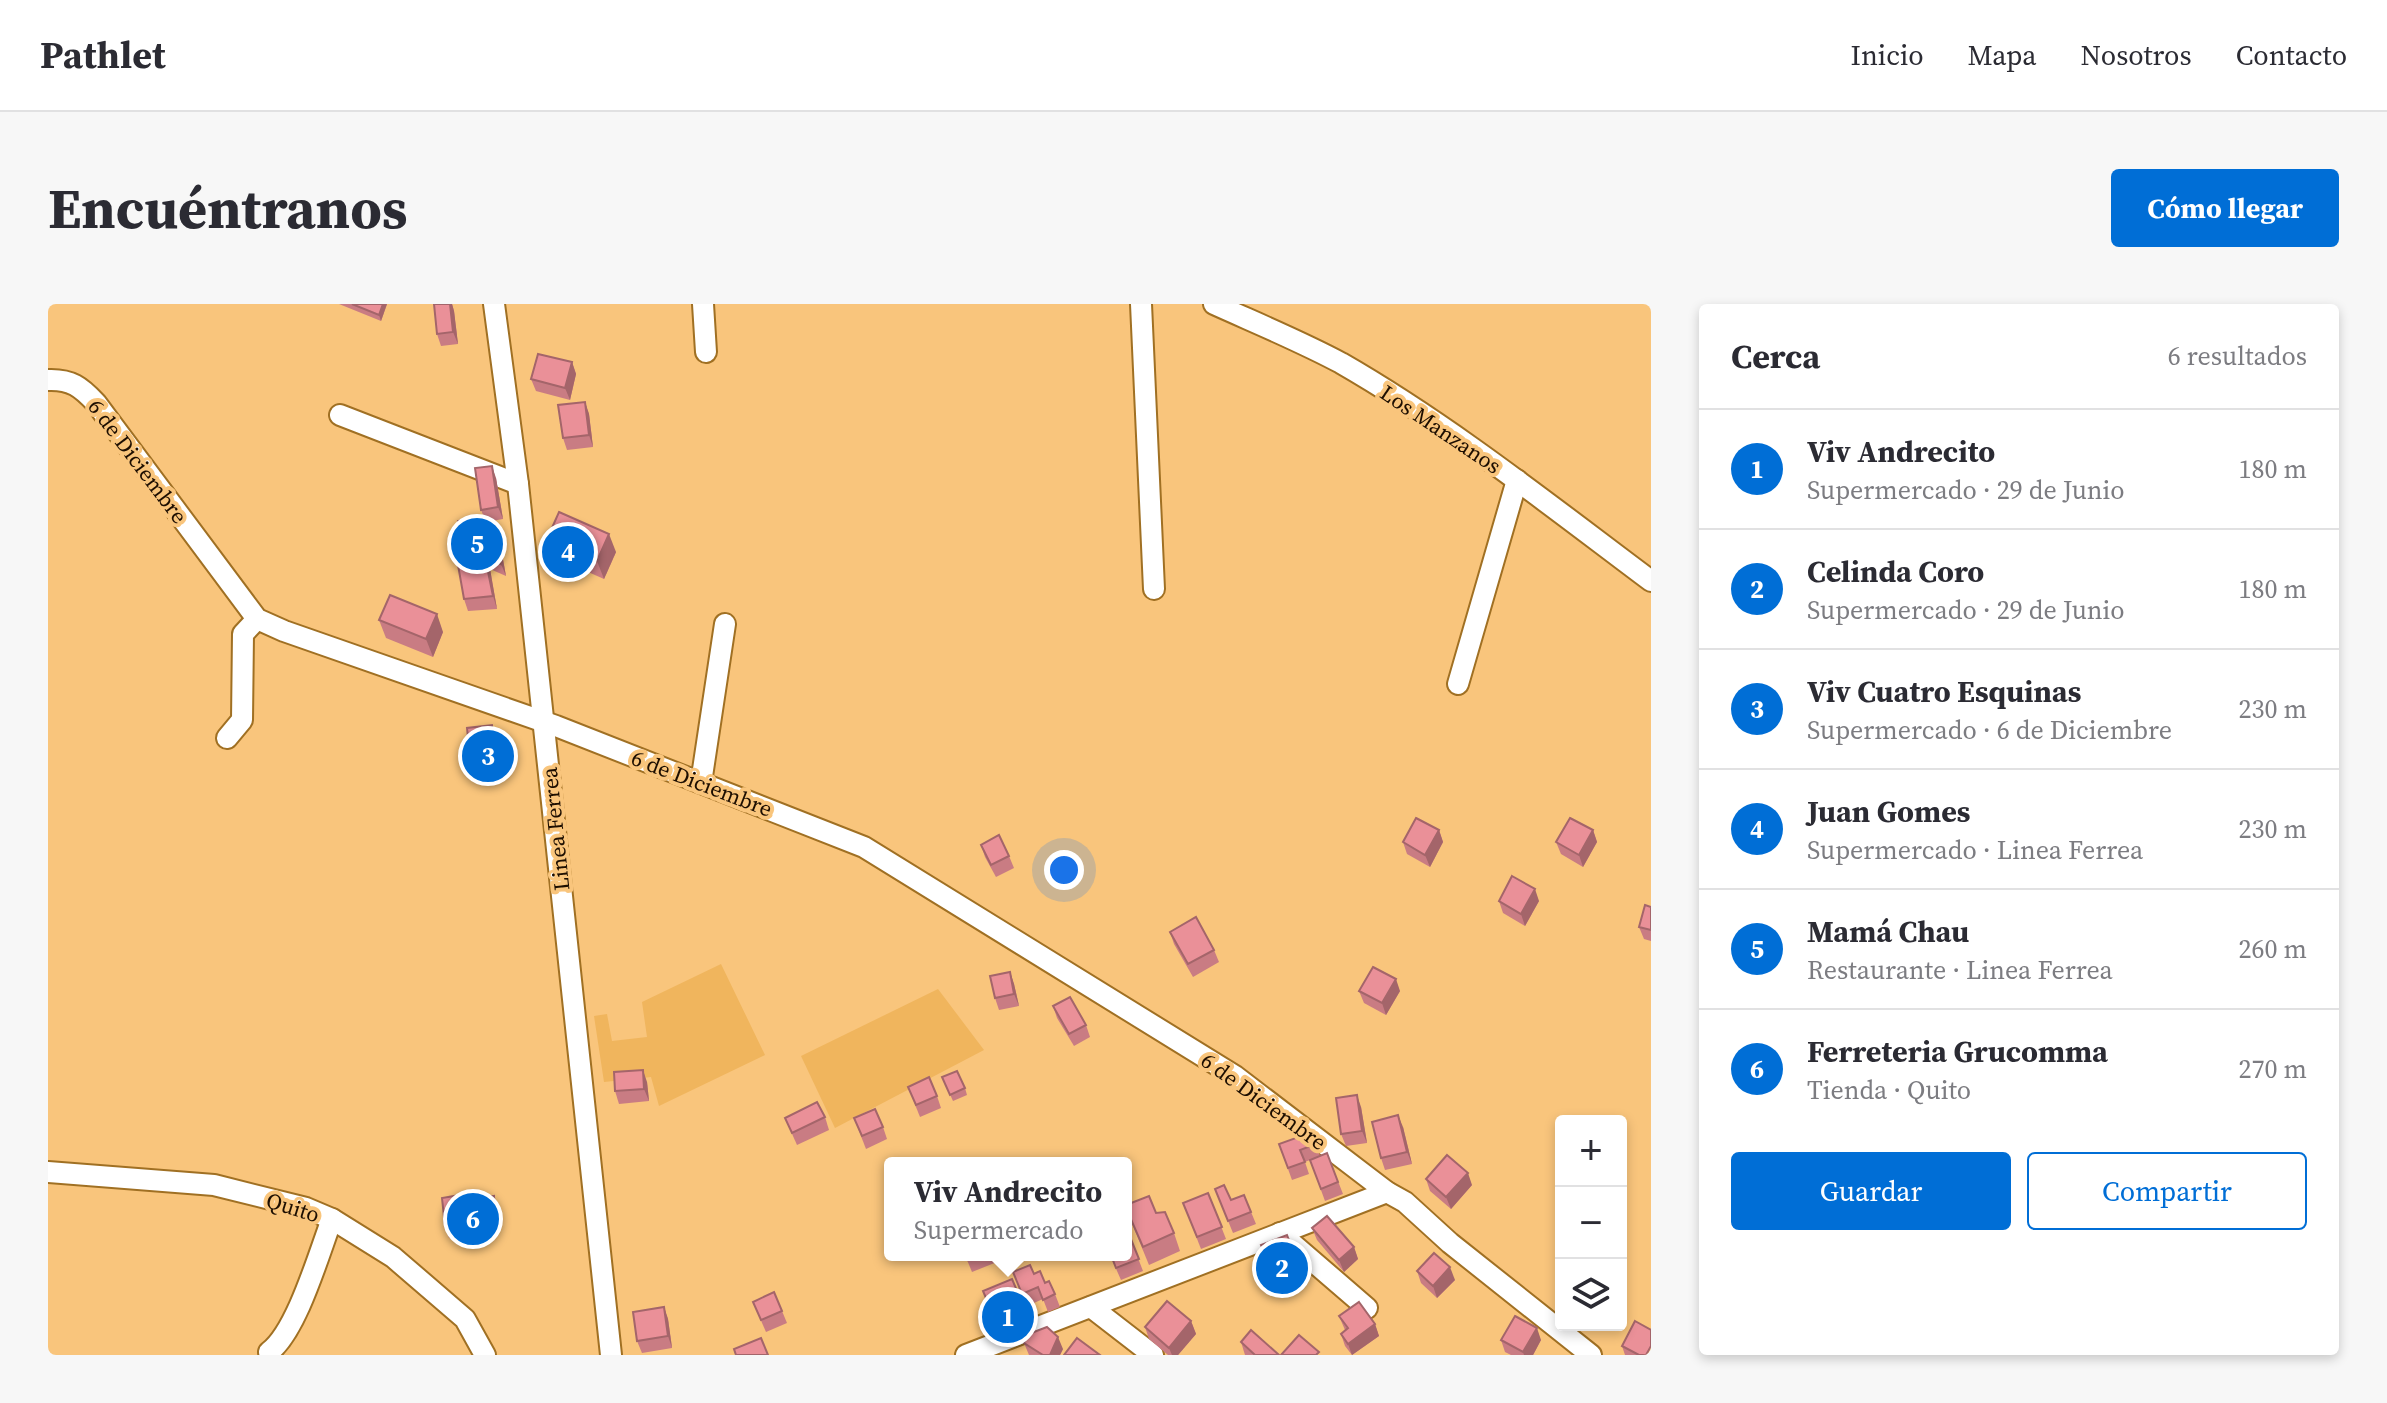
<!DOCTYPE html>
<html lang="es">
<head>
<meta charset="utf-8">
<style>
  :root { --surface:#fff; --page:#f7f7f7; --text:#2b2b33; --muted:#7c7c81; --line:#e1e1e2; --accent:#006ed6 }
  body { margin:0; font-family:"Source Serif 4",serif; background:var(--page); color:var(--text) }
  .controls { position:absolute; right:24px; bottom:24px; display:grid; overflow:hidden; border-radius:8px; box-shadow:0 4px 12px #0003 }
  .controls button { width:72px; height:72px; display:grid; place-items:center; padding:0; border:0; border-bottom:2px solid var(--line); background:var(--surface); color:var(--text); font:40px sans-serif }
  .you { position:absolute; left:1016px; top:566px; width:28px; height:28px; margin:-20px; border:6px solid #fff; border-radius:50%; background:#1a73e8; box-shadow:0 0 0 12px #1a73e833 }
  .badge { display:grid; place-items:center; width:52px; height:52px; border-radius:50%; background:var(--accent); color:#fff; font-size:26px; font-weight:700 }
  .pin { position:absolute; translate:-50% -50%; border:4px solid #fff; box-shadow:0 2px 8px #0006 }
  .popup { position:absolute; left:836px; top:853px; width:248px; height:104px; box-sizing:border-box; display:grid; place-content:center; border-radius:8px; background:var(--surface); filter:drop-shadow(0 2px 6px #0005); font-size:26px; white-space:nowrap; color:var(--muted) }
  .popup b { font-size:30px; color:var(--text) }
  .popup::after { content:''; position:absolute; left:50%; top:100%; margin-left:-16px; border:16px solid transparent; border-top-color:var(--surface) }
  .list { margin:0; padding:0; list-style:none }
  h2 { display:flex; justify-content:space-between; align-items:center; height:104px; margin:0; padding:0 32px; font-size:34px }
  h2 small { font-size:26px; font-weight:400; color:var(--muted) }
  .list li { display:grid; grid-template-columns:52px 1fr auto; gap:24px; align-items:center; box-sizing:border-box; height:120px; padding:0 32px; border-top:2px solid var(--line) }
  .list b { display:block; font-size:30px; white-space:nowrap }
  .list p { margin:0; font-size:26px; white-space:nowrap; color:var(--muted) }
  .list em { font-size:26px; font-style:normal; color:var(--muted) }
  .actions { display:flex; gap:16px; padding:24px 32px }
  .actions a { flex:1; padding:18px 0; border:2px solid var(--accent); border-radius:8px; text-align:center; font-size:28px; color:var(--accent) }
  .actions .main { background:var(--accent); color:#fff }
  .icon { flex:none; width:44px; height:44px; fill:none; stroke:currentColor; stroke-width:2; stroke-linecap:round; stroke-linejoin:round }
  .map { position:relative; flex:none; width:1603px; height:1051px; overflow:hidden; border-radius:8px }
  header { display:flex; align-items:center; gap:48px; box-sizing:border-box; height:112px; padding:0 40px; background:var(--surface); border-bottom:2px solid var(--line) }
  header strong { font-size:38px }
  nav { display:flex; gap:44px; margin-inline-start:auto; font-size:28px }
  .intro { display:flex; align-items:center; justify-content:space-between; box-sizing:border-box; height:192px; padding:0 48px }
  h1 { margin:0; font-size:56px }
  .button { padding:20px 36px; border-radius:8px; background:var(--accent); color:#fff; font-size:28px; font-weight:700 }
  main { display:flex; gap:48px; padding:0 48px }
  aside { flex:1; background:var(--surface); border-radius:8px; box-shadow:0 4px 12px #0003 }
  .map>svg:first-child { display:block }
</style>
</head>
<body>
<header>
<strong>Pathlet</strong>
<nav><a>Inicio</a><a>Mapa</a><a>Nosotros</a><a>Contacto</a></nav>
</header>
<div class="intro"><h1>Encuéntranos</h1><a class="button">Cómo llegar</a></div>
<main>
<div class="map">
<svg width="1603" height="1051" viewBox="0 0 1603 1051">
  <rect width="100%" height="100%" fill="#f9c57c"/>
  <g fill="#f0b55d">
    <path d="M673,660L717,751L611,802L603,773L556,778L546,712L559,710L564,737L599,733L594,698Z"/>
    <path d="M890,685L936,746L787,824L753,752Z"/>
  </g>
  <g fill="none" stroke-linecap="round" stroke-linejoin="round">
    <defs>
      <g id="minor">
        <path d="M446,0L470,180L563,1051"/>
        <path d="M655,0L658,48"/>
        <path d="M1093,0L1106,285"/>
        <path d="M1166,0C1208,19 1252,37 1293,59C1401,121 1504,203 1603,277"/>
        <path d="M0,76C23,75 33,83 48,99L209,315L236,327L508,422L816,543L1187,772L1339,888L1357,898L1402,939L1543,1051"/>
        <path d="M292,111L470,180"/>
        <path d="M1410,380L1469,176"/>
        <path d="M179,434L194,416L195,330L209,315"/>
        <path d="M653,479L677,320"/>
        <path d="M0,868L166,881L258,904L284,915L345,953L417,1015L437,1051"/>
        <path d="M1232,929L1319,1004"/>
        <path d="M1043,1003L1105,1051"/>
        <path d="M221,1048C249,1027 271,949 284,915"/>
        <path d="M918,1051L1339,888"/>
      </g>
    </defs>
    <use href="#minor" stroke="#a07023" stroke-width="24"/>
    <use href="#minor" stroke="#fff" stroke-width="20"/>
  </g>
  <g fill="#c97c83">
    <path d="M291,0H339L333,17Z"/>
    <path d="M386,0H404L406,7L410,40L393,42L389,30Z"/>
    <path d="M524,58L528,70L522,96L488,87L483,75Z"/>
    <path d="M537,98L541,110L545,143L519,146L515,134Z"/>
    <path d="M448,174L455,215L438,218L433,206Z"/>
    <path d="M439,225L442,240L450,238L454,250L458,272L442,265L449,305L420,307L416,295L427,258L418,254L414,242Z"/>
    <path d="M499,235L568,248L556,275L506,253Z"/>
    <path d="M331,316L395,328L385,353L338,334Z"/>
    <path d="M449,433L452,473L427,475L423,463Z"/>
    <path d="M1391,526L1395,538L1382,563L1359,550L1355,538Z"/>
    <path d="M1545,526L1549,538L1535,563L1513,550L1508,538Z"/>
    <path d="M933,541L961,552L966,564L948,573L937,553Z"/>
    <path d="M1451,597H1491L1477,622L1455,609Z"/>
    <path d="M1603,603V637L1596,635L1591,623Z"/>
    <path d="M1122,628L1166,646L1171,658L1145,673L1126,640Z"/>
    <path d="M962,668L966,680L971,702L951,706L947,694Z"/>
    <path d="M1311,687H1352L1338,711L1316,699Z"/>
    <path d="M1005,702L1038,721L1042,733L1026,742L1009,714Z"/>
    <path d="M894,773L917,784L919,791L905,797Z"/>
    <path d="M599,778L601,797L571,800L567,787Z"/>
    <path d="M860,783L889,792L893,804L872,813Z"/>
    <path d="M1313,803L1319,839L1298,842L1293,830Z"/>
    <path d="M777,813L781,826L749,841L737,814Z"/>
    <path d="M806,814L835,823L839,835L818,845Z"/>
    <path d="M1355,823L1364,860L1337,866L1333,854Z"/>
    <path d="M1231,840H1268L1272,852L1279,849L1295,890L1277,897L1262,856L1257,858L1261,870L1244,876Z"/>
    <path d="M1378,875L1424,881L1403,905L1382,887Z"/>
    <path d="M1167,885L1183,896L1196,891L1208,920L1185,929Z"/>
    <path d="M1160,889L1178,935L1153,945L1135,899Z"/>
    <path d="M412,891L414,897L446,892L450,905L452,920L417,924L418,932L401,934L397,922Z"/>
    <path d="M1078,905L1108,909L1126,929L1132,947L1101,961Z"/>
    <path d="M1078,923L1095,967L1073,976L1062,951H1078Z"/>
    <path d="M1264,924L1306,943L1310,955L1296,968L1269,936Z"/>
    <path d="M1239,931L1258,982L1235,989L1213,941Z"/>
    <path d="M917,951H952L954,956L924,968Z"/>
    <path d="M1369,967L1407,976L1389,994L1373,979Z"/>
    <path d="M965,968L986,970L997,979L1007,990L1012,1003L1000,1008L995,995L979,1002Z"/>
    <path d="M935,987L975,1001L979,1013L950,1025Z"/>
    <path d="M705,998L734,1007L739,1019L718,1028Z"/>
    <path d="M616,1003L620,1015L624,1044L594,1049L589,1037Z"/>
    <path d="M1291,1012L1327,1020L1331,1032L1304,1051L1297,1042L1293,1030L1297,1026Z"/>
    <path d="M1143,1017L1148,1030L1130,1051H1120L1101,1035L1097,1023Z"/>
    <path d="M1453,1036H1493L1485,1051H1463L1457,1048Z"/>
    <path d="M1193,1038L1231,1051H1197Z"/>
    <path d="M976,1039L1015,1045L1012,1051H981Z"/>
    <path d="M1574,1042L1603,1051H1577Z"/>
  </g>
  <g fill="#a4656a">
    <path d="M335,0H339L333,17L331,11Z"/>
    <path d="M402,0H404L406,7L410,40L405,28Z"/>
    <path d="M524,58L528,70L522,96L517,84Z"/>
    <path d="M537,98L541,110L545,143L541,131Z"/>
    <path d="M444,162L448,174L455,215L450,203Z"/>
    <path d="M435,213L439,225L444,252L439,240Z"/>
    <path d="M561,230L568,248L556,275L549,257Z"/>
    <path d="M450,238L454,250L458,272L453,260Z"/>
    <path d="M437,253L442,265L449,305L445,292Z"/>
    <path d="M389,310L395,328L385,353L378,335Z"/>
    <path d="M444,421L449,433L452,473L448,461Z"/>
    <path d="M1391,526L1395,538L1382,563L1377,551Z"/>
    <path d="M1545,526L1549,538L1535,563L1531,551Z"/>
    <path d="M1487,585L1491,597L1477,622L1473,610Z"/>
    <path d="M962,668L966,680L971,702L966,690Z"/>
    <path d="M1348,675L1352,687L1338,711L1334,699Z"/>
    <path d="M595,766L599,778L601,797L596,785Z"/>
    <path d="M1309,791L1313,803L1319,839L1314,827Z"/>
    <path d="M1350,811L1355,823L1364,860L1359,848Z"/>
    <path d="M1420,869L1424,881L1403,905L1398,893Z"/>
    <path d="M446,892L450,905L452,920L447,908Z"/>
    <path d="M1306,943L1310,955L1296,968L1291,956Z"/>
    <path d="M1402,963L1407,976L1389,994L1385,982Z"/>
    <path d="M616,1003L620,1015L624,1044L620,1032Z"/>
    <path d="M1143,1017L1148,1030L1130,1051H1124L1121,1044Z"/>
    <path d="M1327,1020L1331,1032L1304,1051L1300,1040Z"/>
    <path d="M1489,1024L1493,1036L1485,1051H1476L1475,1048Z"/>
    <path d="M1010,1033L1015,1045L1012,1051H1002Z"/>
  </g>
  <g fill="#ea9098" stroke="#a4656a" stroke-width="2">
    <path d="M304,0H335L331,11Z"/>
    <path d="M386,0H402L405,28L389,30Z"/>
    <path d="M490,50L524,58L517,84L483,75Z"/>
    <path d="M537,98L541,131L515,134L510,101Z"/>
    <path d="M444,162L450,203L433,206L427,164Z"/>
    <path d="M511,208L561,230L549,257L499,235Z"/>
    <path d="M435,213L439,240L450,238L453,260L437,253L445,292L416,295L410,261L427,258L425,247L414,242L410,217Z"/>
    <path d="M342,291L389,310L378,335L331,316Z"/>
    <path d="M444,421L448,461L423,463L419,424Z"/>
    <path d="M1368,514L1391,526L1377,551L1355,538Z"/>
    <path d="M1522,514L1545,526L1531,551L1508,538Z"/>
    <path d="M951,531L961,552L943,561L933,541Z"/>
    <path d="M1464,572L1487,585L1473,610L1451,597Z"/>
    <path d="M1597,601L1603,603V626L1591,623Z"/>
    <path d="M1148,613L1166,646L1140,660L1122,628Z"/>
    <path d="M1325,663L1348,675L1334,699L1311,687Z"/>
    <path d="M962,668L966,690L947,694L942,672Z"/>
    <path d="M1022,693L1038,721L1021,730L1005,702Z"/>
    <path d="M595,766L596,785L567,787L566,768Z"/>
    <path d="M909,767L917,784L902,791L894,773Z"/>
    <path d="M881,773L889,792L868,801L860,783Z"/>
    <path d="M1309,791L1314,827L1293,830L1288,794Z"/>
    <path d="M769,798L777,813L744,829L737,814Z"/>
    <path d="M827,805L835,823L814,832L806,814Z"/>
    <path d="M1350,811L1359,848L1333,854L1324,818Z"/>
    <path d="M1256,831L1268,840L1252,846L1257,858L1240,864L1231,840Z"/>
    <path d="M1279,849L1290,878L1273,885L1262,856Z"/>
    <path d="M1399,851L1420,869L1398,893L1378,875Z"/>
    <path d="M1176,881L1183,896L1196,891L1203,908L1180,917L1167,885Z"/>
    <path d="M1160,889L1174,923L1149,933L1135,899Z"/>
    <path d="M412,891L413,897L446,892L447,908L412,912L413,919L397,922L394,894Z"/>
    <path d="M1101,892L1108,909L1117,908L1126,929L1095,943L1078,904V901Z"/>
    <path d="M1279,912L1306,943L1291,956L1264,924Z"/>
    <path d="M1078,923L1091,955L1068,964L1063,951H1078Z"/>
    <path d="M1239,931L1254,970L1230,977L1213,941Z"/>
    <path d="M1386,949L1402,963L1385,982L1369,967Z"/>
    <path d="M917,951H932L920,956Z"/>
    <path d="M982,961L986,970L992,967L997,979L1001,977L1007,990L995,996L990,983L974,990L965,968Z"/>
    <path d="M964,975L975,1001L946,1013L935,987Z"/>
    <path d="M726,988L734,1007L713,1016L705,998Z"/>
    <path d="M1119,997L1143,1017L1121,1044L1097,1023Z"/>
    <path d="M1311,998L1327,1020L1300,1040L1293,1030L1300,1024L1291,1012Z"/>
    <path d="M616,1003L620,1032L589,1037L585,1008Z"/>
    <path d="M1467,1012L1489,1024L1475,1048L1453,1036Z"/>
    <path d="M1587,1017L1603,1026V1042L1598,1051H1591L1574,1042Z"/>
    <path d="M999,1023L1010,1033L1002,1051H995L976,1039L978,1031Z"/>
    <path d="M1203,1026L1231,1051H1207L1193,1038Z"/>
    <path d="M1251,1031L1271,1048L1268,1051H1233Z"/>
    <path d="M713,1034L720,1051H688L686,1045Z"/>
    <path d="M1029,1034L1052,1051H1016Z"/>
  </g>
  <g text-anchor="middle" stroke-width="8" stroke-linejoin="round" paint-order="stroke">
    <g font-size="22" fill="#1d0e00" stroke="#f9c57c">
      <text transform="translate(1393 125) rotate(34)" y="8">Los Manzanos</text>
      <text transform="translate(90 157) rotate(53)" y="8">6 de Diciembre</text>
      <text transform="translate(654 479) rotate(21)" y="8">6 de Diciembre</text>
      <text transform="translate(507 525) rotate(-96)" y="8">Linea Ferrea</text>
      <text transform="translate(1216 797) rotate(36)" y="8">6 de Diciembre</text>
      <text transform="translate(245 903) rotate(17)" y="8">Quito</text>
    </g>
  </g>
</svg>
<div class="controls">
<button>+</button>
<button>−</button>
<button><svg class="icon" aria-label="layers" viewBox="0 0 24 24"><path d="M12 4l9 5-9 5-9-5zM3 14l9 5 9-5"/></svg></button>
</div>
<div class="you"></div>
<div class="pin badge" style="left:960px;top:1013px">1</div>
<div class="popup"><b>Viv Andrecito</b>Supermercado</div>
<div class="pin badge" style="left:1234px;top:964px">2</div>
<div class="pin badge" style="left:440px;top:452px">3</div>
<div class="pin badge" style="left:520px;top:248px">4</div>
<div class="pin badge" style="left:429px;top:240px">5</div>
<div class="pin badge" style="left:425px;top:915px">6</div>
</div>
<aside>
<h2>Cerca<small>6 resultados</small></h2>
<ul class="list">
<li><span class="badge">1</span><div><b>Viv Andrecito</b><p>Supermercado · 29 de Junio</p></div><em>180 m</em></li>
<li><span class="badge">2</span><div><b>Celinda Coro</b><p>Supermercado · 29 de Junio</p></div><em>180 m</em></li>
<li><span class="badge">3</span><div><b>Viv Cuatro Esquinas</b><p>Supermercado · 6 de Diciembre</p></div><em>230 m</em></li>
<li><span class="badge">4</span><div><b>Juan Gomes</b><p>Supermercado · Linea Ferrea</p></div><em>230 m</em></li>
<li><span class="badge">5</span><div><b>Mamá Chau</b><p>Restaurante · Linea Ferrea</p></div><em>260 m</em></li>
<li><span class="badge">6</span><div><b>Ferreteria Grucomma</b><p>Tienda · Quito</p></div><em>270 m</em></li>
</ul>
<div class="actions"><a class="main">Guardar</a><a>Compartir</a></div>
</aside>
</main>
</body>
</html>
